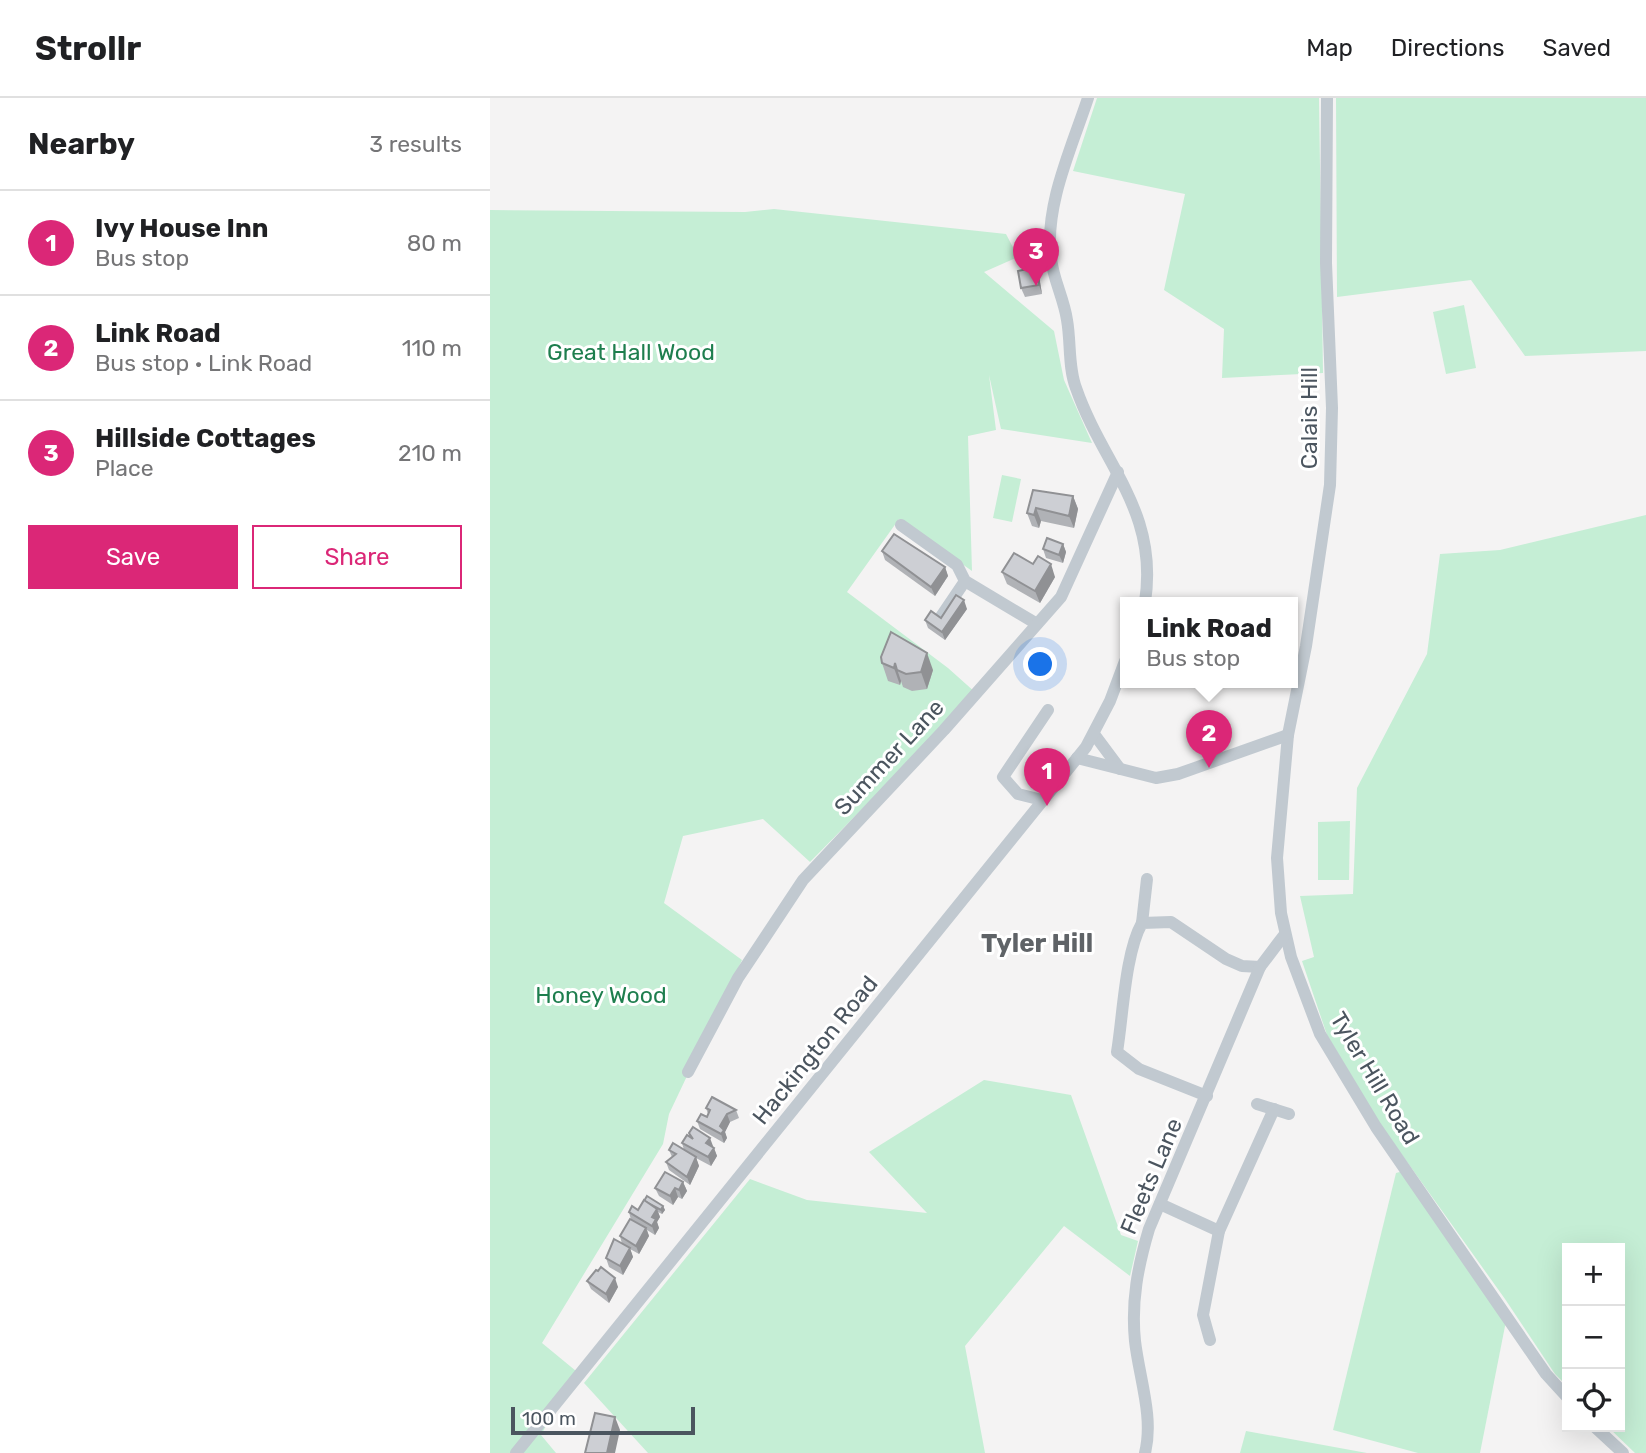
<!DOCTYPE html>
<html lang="en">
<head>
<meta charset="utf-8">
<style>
  :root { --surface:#fff; --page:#f6f6f6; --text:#202124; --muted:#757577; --line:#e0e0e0; --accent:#db2777 }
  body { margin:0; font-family:Rubik,sans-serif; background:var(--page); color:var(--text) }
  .controls { position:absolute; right:21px; bottom:21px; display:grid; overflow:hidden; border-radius:0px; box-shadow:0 7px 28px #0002 }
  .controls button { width:63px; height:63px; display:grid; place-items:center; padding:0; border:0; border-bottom:2px solid var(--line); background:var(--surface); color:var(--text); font:35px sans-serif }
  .scale { position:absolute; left:21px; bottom:18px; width:184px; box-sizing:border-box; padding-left:7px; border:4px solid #4b555f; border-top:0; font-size:19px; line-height:24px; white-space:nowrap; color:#4b555f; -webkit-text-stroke:5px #fff; paint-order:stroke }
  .you { position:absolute; left:551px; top:567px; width:24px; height:24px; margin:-18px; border:5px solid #fff; border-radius:50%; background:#1a73e8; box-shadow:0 0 0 10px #1a73e833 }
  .badge { display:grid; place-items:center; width:46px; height:46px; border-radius:50%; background:var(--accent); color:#fff; font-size:23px; font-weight:700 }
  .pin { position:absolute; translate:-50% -58px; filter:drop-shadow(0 2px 4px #0008) }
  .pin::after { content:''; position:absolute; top:37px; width:24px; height:21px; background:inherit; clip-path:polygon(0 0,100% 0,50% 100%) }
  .popup { position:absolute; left:630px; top:499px; width:178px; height:91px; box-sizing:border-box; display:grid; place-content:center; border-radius:0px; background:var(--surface); filter:drop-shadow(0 2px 5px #0005); font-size:23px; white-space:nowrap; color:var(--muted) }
  .popup b { font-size:26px; color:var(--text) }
  .popup::after { content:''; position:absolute; left:50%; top:100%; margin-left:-14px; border:14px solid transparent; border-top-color:var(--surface) }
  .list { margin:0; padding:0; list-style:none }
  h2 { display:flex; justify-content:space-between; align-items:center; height:91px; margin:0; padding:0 28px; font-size:30px }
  h2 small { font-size:23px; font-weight:400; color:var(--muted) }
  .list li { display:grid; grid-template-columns:46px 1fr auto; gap:21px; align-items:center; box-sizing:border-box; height:105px; padding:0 28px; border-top:2px solid var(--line) }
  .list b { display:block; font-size:26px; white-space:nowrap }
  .list p { margin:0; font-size:23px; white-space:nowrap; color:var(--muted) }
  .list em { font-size:23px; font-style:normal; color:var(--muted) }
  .actions { display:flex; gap:14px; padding:21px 28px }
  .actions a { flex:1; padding:16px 0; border:2px solid var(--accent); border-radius:0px; text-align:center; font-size:24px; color:var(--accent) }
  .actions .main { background:var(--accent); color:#fff }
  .icon { flex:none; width:38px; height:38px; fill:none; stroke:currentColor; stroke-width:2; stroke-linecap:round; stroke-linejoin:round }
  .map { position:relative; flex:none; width:1156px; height:1355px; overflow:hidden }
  header { display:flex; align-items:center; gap:42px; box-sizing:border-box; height:98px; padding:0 35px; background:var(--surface); border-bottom:2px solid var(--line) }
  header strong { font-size:33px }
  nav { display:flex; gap:38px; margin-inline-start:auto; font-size:24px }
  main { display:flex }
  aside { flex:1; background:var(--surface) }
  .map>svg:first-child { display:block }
</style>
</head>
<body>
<header>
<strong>Strollr</strong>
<nav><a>Map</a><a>Directions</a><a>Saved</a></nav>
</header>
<main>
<aside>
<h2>Nearby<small>3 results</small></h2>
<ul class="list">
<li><span class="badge">1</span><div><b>Ivy House Inn</b><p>Bus stop</p></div><em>80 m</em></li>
<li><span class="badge">2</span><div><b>Link Road</b><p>Bus stop · Link Road</p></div><em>110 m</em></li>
<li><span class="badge">3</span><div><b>Hillside Cottages</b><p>Place</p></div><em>210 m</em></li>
</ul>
<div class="actions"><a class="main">Save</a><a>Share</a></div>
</aside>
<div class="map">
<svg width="1156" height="1355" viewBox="0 0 1156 1355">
  <rect width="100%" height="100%" fill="#f4f3f3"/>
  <g fill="#c5eed5">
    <path d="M607,0H829L833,275L732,280L734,231L674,192L695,96L583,73Z"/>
    <path d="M846,0H1156V253L1035,258L981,182L847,199Z"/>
    <path d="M284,111L516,136L528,159L494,174L564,233L574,282L602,345L511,331L499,277L506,332L478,338L482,473L409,421L357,494L458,570L486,595L320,764L273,721L193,738L174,805L252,862L179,1016L173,1046L52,1245L86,1273L51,1337L66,1355H0V112L255,114Z"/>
    <path d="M974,207L986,270L956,276L943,214Z"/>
    <path d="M512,377L531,381L522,424L503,420Z"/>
    <path d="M1156,417V1355H1145L1118,1329H1130V1150H1077V1288L1065,1276L1015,1201L890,1026L837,937L812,863L824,859L810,798L863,796L867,690L937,556L950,456L1010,452Z"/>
    <path d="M860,723L859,782H828V724Z"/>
    <path d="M494,982L581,997L631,1137L648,1143L640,1178L574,1128L475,1248L495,1355H158L94,1285L260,1081L317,1102L437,1115L379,1054Z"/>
    <path d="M917,1072L1017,1218L990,1355H928L843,1332L906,1075Z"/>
    <path d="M756,1333L877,1355H750Z"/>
  </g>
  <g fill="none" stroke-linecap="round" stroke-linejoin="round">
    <g stroke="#c1c9d0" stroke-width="12">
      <path d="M598,0C582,49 554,108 561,160C563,181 574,201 577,222C581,244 578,269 586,290C613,368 669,413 655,504"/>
      <path d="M837,0L836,165L842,310L840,387L816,548L798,637L787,760L791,815L801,859L830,936L886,1029L1056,1276L1077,1299"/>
      <path d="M411,427L467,467L475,483L547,526"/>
      <path d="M450,520L475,483"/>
      <path d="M604,636L630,671"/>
      <path d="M587,660L666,680L688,676L798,637"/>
      <path d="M552,702L528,696L513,679L558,612"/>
      <path d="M652,825L657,781"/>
      <path d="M198,974L248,880L313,782L454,632L571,499L628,374"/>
      <path d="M717,998L649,971L627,954C633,918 635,855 652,825L681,824L736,861L752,868L770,869"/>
      <path d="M767,1006L799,1016"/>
      <path d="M670,1106L729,1133"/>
      <path d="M720,1242L713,1217L729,1133L784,1011"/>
      <path d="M1105,1329L1133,1355"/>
      <path d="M26,1355L596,649L620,603L635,563"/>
      <path d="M655,1355C664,1319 649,1279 645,1243C641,1203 648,1168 659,1131L770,869L795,836"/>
    </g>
  </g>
  <g fill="#b0b2b6">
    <path d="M546,169L549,178L552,196L535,199L531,190Z"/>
    <path d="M543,392L583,398L588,411L584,430L551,423L549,430L542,428L537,415Z"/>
    <path d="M573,446L576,454L573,465L556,460L553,451Z"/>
    <path d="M392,453L455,469L458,478L445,498L395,462Z"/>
    <path d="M543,466L565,479L550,505L517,486L512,474Z"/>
    <path d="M477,511L455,542L438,530L435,522L451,520Z"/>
    <path d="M392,565L443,572L437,591L422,593L413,589L411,583L410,587L398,583Z"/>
    <path d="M216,1010L246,1012L249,1020L240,1024L235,1034L237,1040L234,1045L210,1031L207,1023L217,1019L218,1016Z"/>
    <path d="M199,1035L223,1048L227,1058L221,1068L206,1060L209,1068L200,1087L179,1072L176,1064L182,1059L179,1052H194L192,1045L201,1039Z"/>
    <path d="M193,1084L197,1093L192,1101L188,1099L183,1107L169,1098L165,1090Z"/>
    <path d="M173,1108L175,1112L172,1116L168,1114L170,1119L167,1124L169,1130L165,1137L157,1132L159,1138L149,1156L140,1151L143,1159L133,1177L119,1169L116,1160L132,1146L130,1138L141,1122L139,1114Z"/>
    <path d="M108,1173L128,1189L119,1205L101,1191L97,1183Z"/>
  </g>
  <g fill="#909194">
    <path d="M546,169L549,178L552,196L549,187Z"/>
    <path d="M583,398L588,411L584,430L579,418Z"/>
    <path d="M546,410L551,423L549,430L544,417Z"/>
    <path d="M573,446L576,454L573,465L569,457Z"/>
    <path d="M561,466L565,479L550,505L545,493Z"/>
    <path d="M455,469L458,478L445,498L441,489Z"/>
    <path d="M474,502L477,511L455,542L452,534Z"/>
    <path d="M437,555L443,572L437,591L431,574Z"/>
    <path d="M405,565L411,583L410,587L404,570Z"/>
    <path d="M237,1016L240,1024L235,1034L237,1040L234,1045L231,1036L230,1028Z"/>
    <path d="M220,1040L223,1048L220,1054L216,1045Z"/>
    <path d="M224,1050L227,1058L221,1068L218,1059Z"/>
    <path d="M206,1059L209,1068L200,1087L197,1079Z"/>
    <path d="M193,1084L197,1093L192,1101L189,1092Z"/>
    <path d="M185,1090L188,1099L183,1107L180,1098Z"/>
    <path d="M173,1108L175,1112L172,1116L171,1112Z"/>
    <path d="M167,1111L170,1119L167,1124L169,1130L165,1137L162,1128V1119Z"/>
    <path d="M156,1130L159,1138L149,1156L146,1148Z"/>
    <path d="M140,1150L143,1159L133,1177L130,1168Z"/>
    <path d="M125,1180L128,1189L119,1205L116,1196Z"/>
    <path d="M125,1319L130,1332L125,1355H117Z"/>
  </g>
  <g fill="#cdcfd4" stroke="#909194" stroke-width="2">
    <path d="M546,169L549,187L531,190L528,173Z"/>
    <path d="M543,392L583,398L579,418L546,410L544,417L537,415Z"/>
    <path d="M404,436L455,469L441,489L392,453Z"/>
    <path d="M557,440L573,446L569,457L553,451Z"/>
    <path d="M524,455L543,466L548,458L561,466L545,493L512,474Z"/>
    <path d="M466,497L474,502L452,534L435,522L441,513L451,520Z"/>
    <path d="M401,534L437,555L431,574L416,576L407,572L405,565L404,570L392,565L391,559Z"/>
    <path d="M222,999L246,1012L237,1016L230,1028L234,1032L231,1036L207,1023L211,1016L217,1019L220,1012L216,1010Z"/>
    <path d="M203,1029L220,1040L216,1045L224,1050L218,1059L192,1045L197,1037L203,1041L199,1035Z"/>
    <path d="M183,1045L206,1059L197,1079L176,1064L186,1056L179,1052Z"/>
    <path d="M175,1074L193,1084L189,1092L185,1090L180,1098L165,1090Z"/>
    <path d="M157,1098L173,1108L171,1112L154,1103Z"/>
    <path d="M154,1102L167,1111L162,1119L166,1121L162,1128L139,1114L142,1108L148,1112Z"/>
    <path d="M140,1121L156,1130L146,1148L130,1138Z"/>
    <path d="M124,1141L140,1150L130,1168L116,1160Z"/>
    <path d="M111,1169L125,1180L116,1196L97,1183L106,1172L108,1173Z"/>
    <path d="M105,1315L125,1319L117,1355H95Z"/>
  </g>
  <g text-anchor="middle" stroke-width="6" stroke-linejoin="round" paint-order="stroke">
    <g font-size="23" fill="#1e7e4e" stroke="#fff">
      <text x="141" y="262">Great Hall Wood</text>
      <text x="111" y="905">Honey Wood</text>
    </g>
    <g font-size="23" fill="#4b555f" stroke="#fff">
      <text transform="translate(819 320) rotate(-90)" y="8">Calais Hill</text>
      <text transform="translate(399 659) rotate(-47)" y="8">Summer Lane</text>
      <text transform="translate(325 952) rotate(-51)" y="8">Hackington Road</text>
      <text transform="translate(885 980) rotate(59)" y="8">Tyler Hill Road</text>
      <text transform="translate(661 1078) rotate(-67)" y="8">Fleets Lane</text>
    </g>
    <g font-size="26" font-weight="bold" fill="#5f6367" stroke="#fff">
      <text x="547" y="854">Tyler Hill</text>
    </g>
  </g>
</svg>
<div class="controls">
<button>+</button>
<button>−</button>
<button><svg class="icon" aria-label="locate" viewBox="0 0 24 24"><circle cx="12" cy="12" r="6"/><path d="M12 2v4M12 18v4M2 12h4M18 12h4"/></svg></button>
</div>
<div class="scale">100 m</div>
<div class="you"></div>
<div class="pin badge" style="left:557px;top:708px">1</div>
<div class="pin badge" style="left:719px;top:670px">2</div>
<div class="popup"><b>Link Road</b>Bus stop</div>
<div class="pin badge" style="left:546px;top:188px">3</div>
</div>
</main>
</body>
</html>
